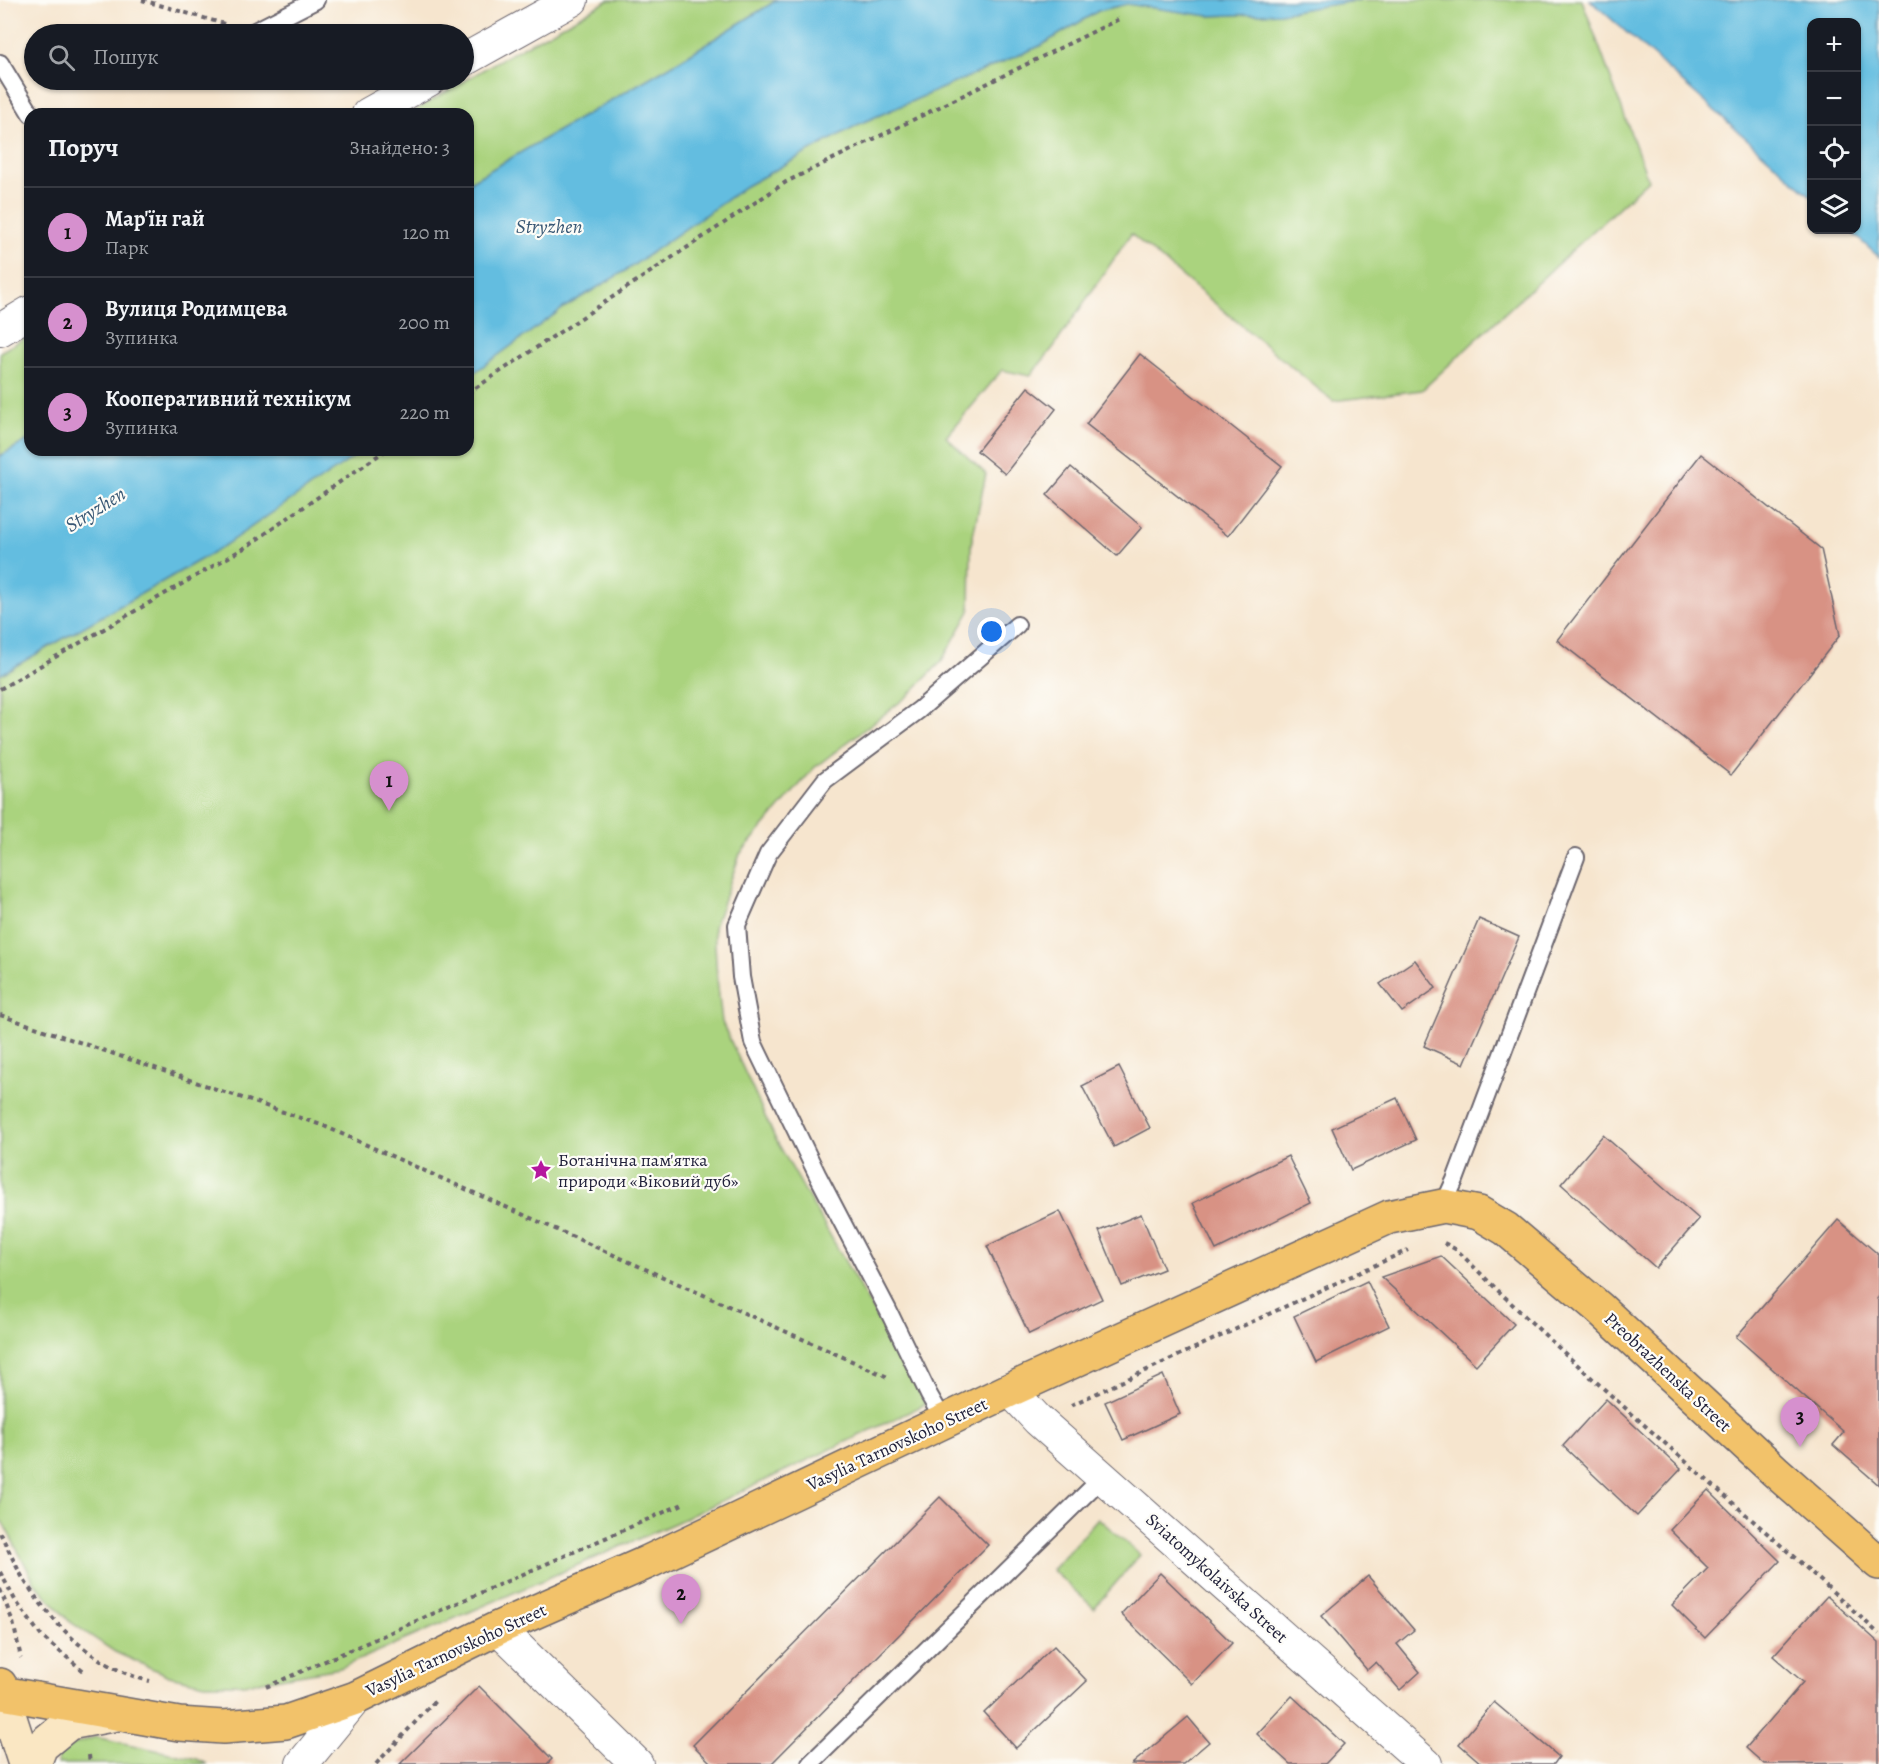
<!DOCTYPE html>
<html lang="uk">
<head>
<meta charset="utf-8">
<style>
  :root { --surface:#171b24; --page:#20242c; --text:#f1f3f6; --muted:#9ea1a6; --line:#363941; --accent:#d690ce }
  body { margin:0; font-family:Alegreya,serif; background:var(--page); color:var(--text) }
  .controls { position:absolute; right:18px; top:18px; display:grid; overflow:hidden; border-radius:12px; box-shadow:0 2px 4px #0004 }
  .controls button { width:54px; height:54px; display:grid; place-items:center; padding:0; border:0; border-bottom:2px solid var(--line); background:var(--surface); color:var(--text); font:30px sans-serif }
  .you { position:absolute; left:992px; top:632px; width:21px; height:21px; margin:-15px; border:4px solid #fff; border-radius:50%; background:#1a73e8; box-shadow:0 0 0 9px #1a73e833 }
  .badge { display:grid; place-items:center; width:39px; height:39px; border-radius:50%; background:var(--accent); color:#111; font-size:20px; font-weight:700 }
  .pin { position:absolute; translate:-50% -50px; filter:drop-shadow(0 2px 3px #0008) }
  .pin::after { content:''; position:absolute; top:32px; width:21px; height:18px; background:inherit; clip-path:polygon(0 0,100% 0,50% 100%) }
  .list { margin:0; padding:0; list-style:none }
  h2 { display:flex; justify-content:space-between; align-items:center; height:78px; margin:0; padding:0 24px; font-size:26px }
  h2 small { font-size:20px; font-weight:400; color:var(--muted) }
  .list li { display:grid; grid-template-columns:39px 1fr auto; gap:18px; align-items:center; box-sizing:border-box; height:90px; padding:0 24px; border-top:2px solid var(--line) }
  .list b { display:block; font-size:22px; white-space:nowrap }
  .list p { margin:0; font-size:20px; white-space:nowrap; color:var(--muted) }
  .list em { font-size:20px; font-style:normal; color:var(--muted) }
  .icon { flex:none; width:33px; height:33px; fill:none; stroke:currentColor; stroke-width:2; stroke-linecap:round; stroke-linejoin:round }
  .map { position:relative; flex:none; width:1879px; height:1764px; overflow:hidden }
  .search { position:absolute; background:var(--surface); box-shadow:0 2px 4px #0004; left:24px; top:24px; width:450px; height:66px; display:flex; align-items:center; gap:15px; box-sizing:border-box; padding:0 21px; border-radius:33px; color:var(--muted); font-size:22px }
  .panel { position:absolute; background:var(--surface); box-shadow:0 2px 4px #0004; left:24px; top:108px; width:450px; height:348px; border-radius:18px }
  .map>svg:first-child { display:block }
</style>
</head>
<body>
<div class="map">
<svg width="1879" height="1764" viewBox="0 0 1879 1764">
  <rect width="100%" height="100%" fill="#fdfcf7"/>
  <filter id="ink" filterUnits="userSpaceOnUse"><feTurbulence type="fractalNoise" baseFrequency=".0167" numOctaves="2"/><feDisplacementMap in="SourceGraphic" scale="12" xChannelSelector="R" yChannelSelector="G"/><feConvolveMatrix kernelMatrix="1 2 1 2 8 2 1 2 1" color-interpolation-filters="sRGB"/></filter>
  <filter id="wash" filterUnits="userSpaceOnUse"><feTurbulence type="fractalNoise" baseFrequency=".008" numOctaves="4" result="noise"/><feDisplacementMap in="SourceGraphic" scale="24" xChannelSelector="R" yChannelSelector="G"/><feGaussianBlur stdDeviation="1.35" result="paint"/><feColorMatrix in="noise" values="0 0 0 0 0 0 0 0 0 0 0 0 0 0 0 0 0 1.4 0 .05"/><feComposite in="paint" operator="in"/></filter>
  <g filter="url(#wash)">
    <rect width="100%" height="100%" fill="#f6e5ce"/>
    <g fill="#aad37e" stroke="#667a5c" stroke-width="1.5">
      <path d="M609,0H777L682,59L468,183V114H409L496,62Z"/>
      <path d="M1360,0H1582L1648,180L1422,390L1333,401L1131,234L1053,348L1030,376L1002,370L946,437L986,474L971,545L970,611L941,662L908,696L814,768L740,854L714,927L717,978L722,1022L775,1138L926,1404L675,1523L340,1668L245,1684H205L169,1676L115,1652L69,1621L35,1583L0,1517V675L219,549L364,450H468V377L565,307L628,269L746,186L859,124L1040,46L1098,11L1127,4L1209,16L1280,13Z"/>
      <path d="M30,335V439L0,456V352Z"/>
      <path d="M1098,1518L1140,1555L1094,1608L1052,1570Z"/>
      <path d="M95,1737L197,1759L207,1764H58V1756L72,1745Z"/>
    </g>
    <g fill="#63bde0" stroke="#42708e" stroke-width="1.5">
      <path d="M777,0H1360L1280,13L1209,16L1127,4L1098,11L1040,46L859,124L746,186L628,269L565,307L468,377V183L682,59Z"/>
      <path d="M1590,0H1879V257L1849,230H1856V22H1812L1811,196Z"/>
      <path d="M30,439V450H364L219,549L0,675V456Z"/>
    </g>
    <g id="blocks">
      <g fill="#d89284">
        <path d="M1140,354L1282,466L1228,536L1086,424Z"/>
        <path d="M1028,387L1056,409L1005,474L977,451Z"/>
        <path d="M1701,454L1821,549L1840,635L1731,775L1557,640Z"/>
        <path d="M1071,467L1142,527L1117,556L1047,495Z"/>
        <path d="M1479,919L1519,937L1464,1064L1424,1046Z"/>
        <path d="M1415,960L1436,988L1402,1012L1380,984Z"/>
        <path d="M1119,1067L1150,1128L1114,1147L1082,1086Z"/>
        <path d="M1397,1098L1416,1140L1351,1170L1332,1128Z"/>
        <path d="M1603,1135L1699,1219L1656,1268L1561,1184Z"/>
        <path d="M1288,1156L1311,1203L1216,1250L1193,1203Z"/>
        <path d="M1060,1211L1102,1299L1029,1334L987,1246Z"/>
        <path d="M1141,1214L1164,1269L1122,1286L1099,1231Z"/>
        <path d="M1838,1220L1879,1255V1296L1877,1299L1879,1301V1485L1833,1445L1844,1432L1736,1337Z"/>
        <path d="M1441,1256L1514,1324L1476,1365L1381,1277Z"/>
        <path d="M1367,1281L1389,1326L1316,1362L1294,1316Z"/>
        <path d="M1163,1375L1180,1414L1123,1440L1105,1402Z"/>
        <path d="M1606,1399L1681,1469L1637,1516L1563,1446Z"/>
        <path d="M1708,1490L1780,1561L1705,1638L1672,1605L1708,1568L1670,1530Z"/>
        <path d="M940,1497L988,1545L771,1764H712L693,1745Z"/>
        <path d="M1160,1573L1232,1643L1192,1684L1121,1614Z"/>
        <path d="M1368,1576L1414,1630L1397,1644L1420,1672L1400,1690L1376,1662L1367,1670L1321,1616Z"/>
        <path d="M1827,1596L1879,1643V1763L1764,1764L1746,1748L1803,1682L1773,1656Z"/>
        <path d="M1054,1646L1087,1681L1016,1748L984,1713Z"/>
        <path d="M479,1686L552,1759L547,1764H400Z"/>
        <path d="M1292,1696L1344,1744L1325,1764H1290L1257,1734Z"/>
        <path d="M1494,1702L1559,1757L1554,1764H1482L1459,1744Z"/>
        <path d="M1188,1717L1209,1742L1183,1764H1132Z"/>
      </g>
    </g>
  </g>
  <g filter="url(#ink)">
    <use href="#blocks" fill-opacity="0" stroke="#6c666e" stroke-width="1.5"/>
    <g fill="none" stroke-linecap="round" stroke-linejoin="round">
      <defs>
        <g id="service">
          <path d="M253,32L316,0"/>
          <path d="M0,63L31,114"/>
          <path d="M1443,1206L1455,1180L1576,857"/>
          <path d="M944,1421L929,1395L888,1310L818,1176L753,1042L741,977L737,925L768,854L825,780L919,710L1017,625"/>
          <path d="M810,1764L1103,1477"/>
        </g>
        <g id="minor">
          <path d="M464,60L572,0"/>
          <path d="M368,114L429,80"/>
          <path d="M0,330L30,312"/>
          <path d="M1010,1390L1038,1420L1426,1764"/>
          <path d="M498,1628L637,1764"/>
          <path d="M302,1764L356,1698"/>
        </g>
        <g id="secondary">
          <path d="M2,1693L25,1764"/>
          <path d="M34,1764L41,1746L69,1723L117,1714"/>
        </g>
        <path id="primary" d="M0,1685L2,1693L179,1724L223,1727L286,1722L356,1698L498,1628L648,1562L1010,1390L1389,1217L1443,1206L1479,1213L1506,1229L1599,1308L1775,1471L1879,1563"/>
      </defs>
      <use href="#service" stroke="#6c666e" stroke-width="20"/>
      <use href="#minor" stroke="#6c666e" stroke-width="34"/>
      <use href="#secondary" stroke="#6c666e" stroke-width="36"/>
      <use href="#primary" stroke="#6c666e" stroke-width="36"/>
      <g stroke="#6c666e" stroke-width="4" stroke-dasharray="4.5 4.5" stroke-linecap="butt">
        <path d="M142,0L228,25"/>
        <path d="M468,393L786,182L1119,19"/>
        <path d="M0,689L246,547L386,450"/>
        <path d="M0,1015L324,1126L890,1378"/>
        <path d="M1444,1243L1457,1250C1591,1385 1740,1505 1879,1634"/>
        <path d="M1071,1405L1408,1250"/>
        <path d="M0,1533C9,1550 17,1570 28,1586C57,1629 98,1669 150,1681"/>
        <path d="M0,1572L15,1600L42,1637L85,1672"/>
        <path d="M0,1589L13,1622L21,1658"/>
        <path d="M266,1687L685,1503"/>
        <path d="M89,1755L90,1764"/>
        <path d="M376,1764L437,1699"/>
      </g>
      <use href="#service" stroke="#fff" stroke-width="16"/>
      <use href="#minor" stroke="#fff" stroke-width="32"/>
      <use href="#secondary" stroke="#fae7c3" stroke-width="33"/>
      <use href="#primary" stroke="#f2c26a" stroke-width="33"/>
    </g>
  </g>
  <defs>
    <symbol id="sight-bare" viewBox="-9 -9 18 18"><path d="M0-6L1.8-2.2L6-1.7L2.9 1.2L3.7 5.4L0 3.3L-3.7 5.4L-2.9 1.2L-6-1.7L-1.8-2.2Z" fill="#b5179e" stroke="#fdfcf7" stroke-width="2.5" paint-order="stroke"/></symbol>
  </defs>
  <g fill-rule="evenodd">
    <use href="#sight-bare" x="526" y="1155" width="30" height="30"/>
  </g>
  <g text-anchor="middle" stroke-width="4.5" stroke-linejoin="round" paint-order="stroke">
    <g font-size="18" fill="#22223b" stroke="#fdfcf7" text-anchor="start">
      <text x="558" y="1166">Ботанічна пам'ятка<tspan x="558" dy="21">природи «Віковий дуб»</tspan></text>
    </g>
    <g font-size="18" fill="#22223b" stroke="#fdfcf7">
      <text transform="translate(1668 1372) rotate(43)" y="6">Preobrazhenska Street</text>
      <text transform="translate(897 1444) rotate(-25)" y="6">Vasylia Tarnovskoho Street</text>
      <text transform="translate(1217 1578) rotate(42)" y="6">Sviatomykolaivska Street</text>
      <text transform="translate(456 1650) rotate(-25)" y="6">Vasylia Tarnovskoho Street</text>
    </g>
    <g font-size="20" font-style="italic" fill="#395875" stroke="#fdfcf7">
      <text x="549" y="233">Stryzhen</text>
      <text transform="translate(95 509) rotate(-32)" y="7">Stryzhen</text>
    </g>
  </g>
</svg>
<div class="controls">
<button>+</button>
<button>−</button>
<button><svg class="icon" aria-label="locate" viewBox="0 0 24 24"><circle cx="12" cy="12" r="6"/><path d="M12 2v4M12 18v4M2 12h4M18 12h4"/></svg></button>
<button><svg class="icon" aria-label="layers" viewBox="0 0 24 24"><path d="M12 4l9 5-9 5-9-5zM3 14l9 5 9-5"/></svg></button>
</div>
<div class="you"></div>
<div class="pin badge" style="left:389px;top:811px">1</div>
<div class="pin badge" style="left:681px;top:1624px">2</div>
<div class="pin badge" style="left:1800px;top:1447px">3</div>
<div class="search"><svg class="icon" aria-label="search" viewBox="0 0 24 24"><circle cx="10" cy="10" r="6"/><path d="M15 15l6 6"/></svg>Пошук</div>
<section class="panel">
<h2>Поруч<small>Знайдено: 3</small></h2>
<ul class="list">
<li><span class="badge">1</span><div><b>Мар'їн гай</b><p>Парк</p></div><em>120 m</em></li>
<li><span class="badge">2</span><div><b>Вулиця Родимцева</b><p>Зупинка</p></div><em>200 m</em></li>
<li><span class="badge">3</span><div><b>Кооперативний технікум</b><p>Зупинка</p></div><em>220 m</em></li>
</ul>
</section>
</div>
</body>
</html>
